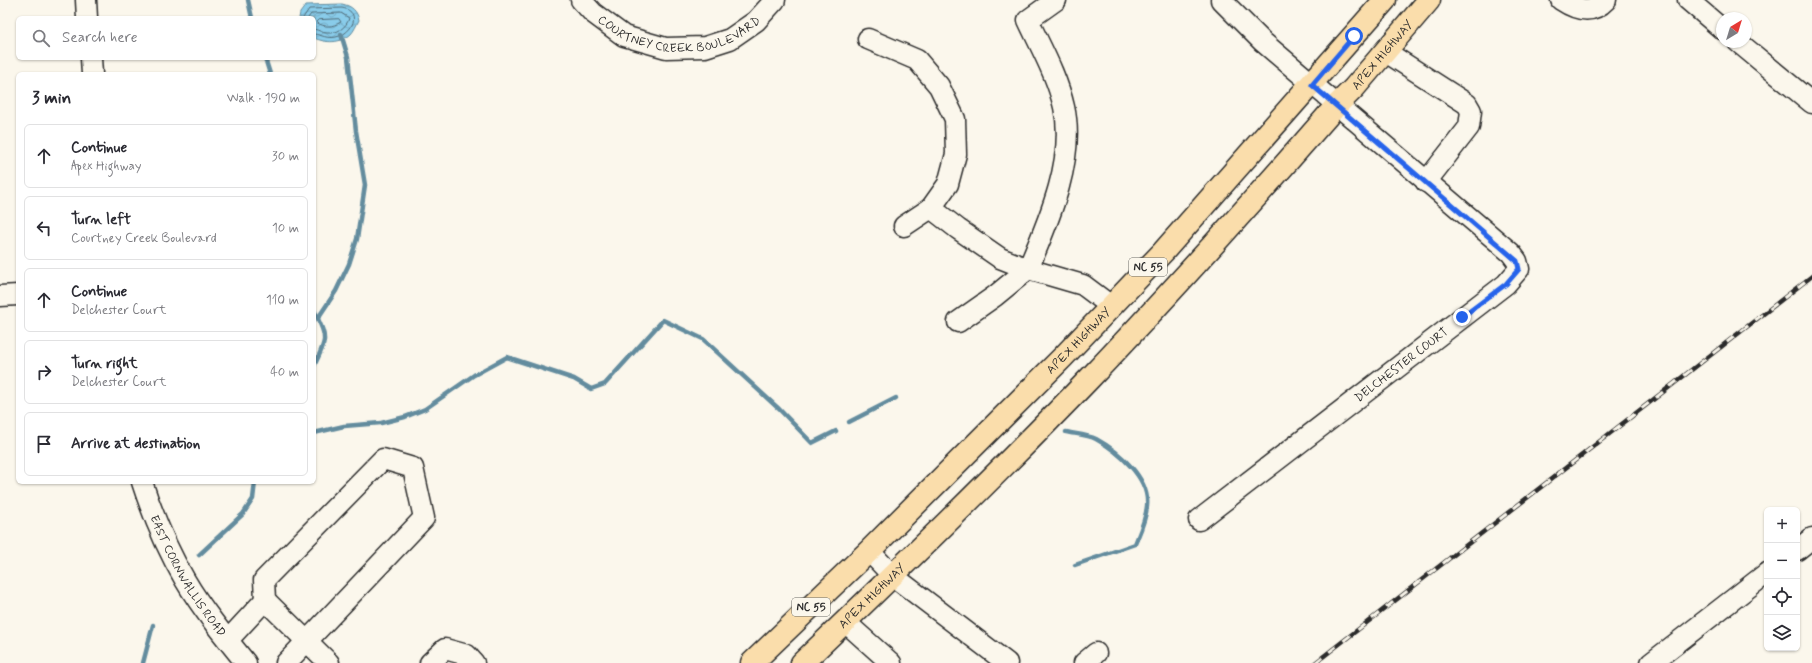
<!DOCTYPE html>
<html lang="en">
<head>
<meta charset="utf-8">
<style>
  :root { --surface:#fff; --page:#f2f2f3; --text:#2b2b33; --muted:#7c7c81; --line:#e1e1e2 }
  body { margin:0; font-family:Mynerve,sans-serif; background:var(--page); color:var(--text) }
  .controls { position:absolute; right:12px; bottom:12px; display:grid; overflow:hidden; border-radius:6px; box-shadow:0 1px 3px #0004 }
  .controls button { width:36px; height:36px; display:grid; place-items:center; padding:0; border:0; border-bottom:1px solid var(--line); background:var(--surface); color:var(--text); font:20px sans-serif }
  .compass { position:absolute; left:1716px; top:12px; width:36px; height:36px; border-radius:50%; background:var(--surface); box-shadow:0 1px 3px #0004; rotate:38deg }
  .stop { position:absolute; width:12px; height:12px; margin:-9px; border:3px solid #2563eb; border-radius:50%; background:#fff }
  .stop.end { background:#2563eb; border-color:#fff; box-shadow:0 1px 4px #0008 }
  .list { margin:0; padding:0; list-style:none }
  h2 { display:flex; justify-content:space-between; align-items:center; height:52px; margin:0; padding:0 16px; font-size:17px }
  h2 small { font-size:13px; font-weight:400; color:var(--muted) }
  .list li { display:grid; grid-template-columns:26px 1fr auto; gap:12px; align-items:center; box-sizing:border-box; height:64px; margin:0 8px 8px; padding:0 8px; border:1px solid var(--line); border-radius:6px }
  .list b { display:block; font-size:15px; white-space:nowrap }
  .list p { margin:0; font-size:13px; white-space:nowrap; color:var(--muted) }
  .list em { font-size:13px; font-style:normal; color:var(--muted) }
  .icon { flex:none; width:22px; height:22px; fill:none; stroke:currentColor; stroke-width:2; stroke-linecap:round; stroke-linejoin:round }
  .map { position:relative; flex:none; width:1812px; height:663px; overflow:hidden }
  .search { position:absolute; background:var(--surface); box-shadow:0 1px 3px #0004; left:16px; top:16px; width:300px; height:44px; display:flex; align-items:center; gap:10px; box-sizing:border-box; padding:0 14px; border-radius:6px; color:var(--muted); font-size:15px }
  .panel { position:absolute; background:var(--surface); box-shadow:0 1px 3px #0004; left:16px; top:72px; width:300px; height:412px; border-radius:6px }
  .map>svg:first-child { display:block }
</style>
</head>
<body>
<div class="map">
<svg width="1812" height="663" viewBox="0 0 1812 663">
  <defs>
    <pattern id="water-waves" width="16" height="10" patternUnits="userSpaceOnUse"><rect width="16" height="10" fill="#89ccea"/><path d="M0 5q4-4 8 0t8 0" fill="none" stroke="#76afc9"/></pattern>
  </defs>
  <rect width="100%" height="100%" fill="#fbf7ec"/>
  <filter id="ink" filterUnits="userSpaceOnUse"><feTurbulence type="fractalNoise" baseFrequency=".025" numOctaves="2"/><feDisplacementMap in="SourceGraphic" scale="8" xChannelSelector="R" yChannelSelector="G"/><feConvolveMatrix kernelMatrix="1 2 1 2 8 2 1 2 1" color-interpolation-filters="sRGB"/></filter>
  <g filter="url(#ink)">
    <path fill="url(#water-waves)" stroke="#638c9e" d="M342,4C352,6 357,11 359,20C357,24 354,31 351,34C340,44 326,43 314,38V18H299L300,13L306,5Z"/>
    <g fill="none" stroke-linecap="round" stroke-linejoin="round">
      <g stroke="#516b77" stroke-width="1">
        <path d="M303,18L309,9L342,8C363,12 352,34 336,37C327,39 322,35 314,34"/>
        <path d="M308,18L311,14L341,13L349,18C347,27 337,34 327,33C322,33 319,30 314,29"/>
        <path d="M339,19L341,22C332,27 325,28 316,22L318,20Z"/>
      </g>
      <g stroke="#638c9e" stroke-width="4.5">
        <path d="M248,0L252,18"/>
        <path d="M265,58L270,74"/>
        <path d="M314,310C327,339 328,337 314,366"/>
        <path d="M318,318L336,291L349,264L357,239L365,185L356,131L348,57L341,34"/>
        <path d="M849,422L896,398"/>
        <path d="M1066,432C1075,434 1088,435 1096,439C1118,451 1150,478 1147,506C1146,519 1140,532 1135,544L1075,565"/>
        <path d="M314,433L344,426L381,423L405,417L425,409L474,375L507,357L574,379L591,389L605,384L663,320L703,339L779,409L812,443L836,431"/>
        <path d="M199,555L243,514L253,499L255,482"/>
        <path d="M143,663L153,625"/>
      </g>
      <defs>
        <g id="minor">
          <path d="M86,0L87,18"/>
          <path id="s1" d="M581,0L593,13L624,36L666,48L705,47L730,39L756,21L775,0"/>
          <path d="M1056,0L1028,20C1041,48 1057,76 1064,107C1076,159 1048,222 1028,269L1083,285L1111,306"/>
          <path d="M1561,0C1576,10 1592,15 1606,0"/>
          <path d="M1688,0L1722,29"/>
          <path d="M868,39L917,60L939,86L955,119L956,154L948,184L931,208L958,229L1000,258L1028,269L995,296L958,322"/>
          <path d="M1738,42L1812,103"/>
          <path d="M1386,52L1467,104L1471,111L1469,127L1426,182"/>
          <path d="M91,58L92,74"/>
          <path d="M904,226L931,208"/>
          <path d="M0,296L18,295"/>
          <path id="s2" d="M142,482C153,516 167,549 185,580C202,609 224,636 246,663"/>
          <path id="s3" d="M1199,520L1506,284L1519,269L1517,261L1511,253L1263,42L1221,0"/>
          <path d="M1797,550L1812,538"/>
          <path d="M869,551L893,576L1007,663"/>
          <path d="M265,600L264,580L383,459L413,468L424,518L286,663"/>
          <path d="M846,621L853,629L891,663"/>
          <path d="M228,640L265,600L329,663"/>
          <path d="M430,663L445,649L467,655L474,663"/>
          <path d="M1084,663L1096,653"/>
          <path d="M1651,663L1767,573"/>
        </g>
        <g id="major">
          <path id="s4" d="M752,663L869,551L1063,357L1163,252L1385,0"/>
          <path id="s5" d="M802,663C899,570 996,476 1089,379C1174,290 1256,198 1337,105L1354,88L1429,0"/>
        </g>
      </defs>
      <use href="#minor" stroke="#2b2b2b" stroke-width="23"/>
      <use href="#major" stroke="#2b2b2b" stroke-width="25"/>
      <use href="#minor" stroke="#fbf7ec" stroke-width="20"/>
      <use href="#major" stroke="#faddab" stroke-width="22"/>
      <defs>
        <path id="rail" d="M1315,663L1812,276"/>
      </defs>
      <use href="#rail" stroke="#2b2b2b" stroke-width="4.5"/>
      <use href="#rail" stroke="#fbf7ec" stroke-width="3" stroke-dasharray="9" stroke-linecap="butt"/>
    </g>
  </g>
  <g fill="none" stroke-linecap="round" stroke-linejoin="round" filter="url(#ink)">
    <path stroke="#2563eb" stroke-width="5" d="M1354,36L1312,85L1517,261L1519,269L1506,284L1462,317"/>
  </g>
  <g text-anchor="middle" stroke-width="3" stroke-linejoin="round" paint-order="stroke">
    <g fill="#fbf7ec" stroke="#696865" stroke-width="1">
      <rect x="1129" y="258" width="38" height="18" rx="3"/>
      <rect x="792" y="598" width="38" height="18" rx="3"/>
    </g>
    <g font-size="11" font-weight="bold" fill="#2b2b2b">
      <text x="1148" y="271">NC 55</text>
      <text x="811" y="611">NC 55</text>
    </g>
    <g font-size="12" fill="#2b2b2b" stroke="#fbf7ec">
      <text dy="4" stroke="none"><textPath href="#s1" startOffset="113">COURTNEY CREEK BOULEVARD</textPath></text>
      <text dy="4" stroke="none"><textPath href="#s5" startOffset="841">APEX HIGHWAY</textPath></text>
      <text dy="4" stroke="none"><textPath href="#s4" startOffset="459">APEX HIGHWAY</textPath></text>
      <text dy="4" stroke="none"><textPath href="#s3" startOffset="255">DELCHESTER COURT</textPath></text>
      <text dy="4" stroke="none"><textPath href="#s2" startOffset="105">EAST CORNWALLIS ROAD</textPath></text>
      <text dy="4" stroke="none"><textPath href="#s5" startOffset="97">APEX HIGHWAY</textPath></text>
    </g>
  </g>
</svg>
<div class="controls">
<button>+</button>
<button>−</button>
<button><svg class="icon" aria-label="locate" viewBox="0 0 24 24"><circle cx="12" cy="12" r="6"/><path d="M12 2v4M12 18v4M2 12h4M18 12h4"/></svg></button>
<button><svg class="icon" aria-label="layers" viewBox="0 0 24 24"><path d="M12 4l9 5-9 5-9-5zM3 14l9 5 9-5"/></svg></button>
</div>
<svg class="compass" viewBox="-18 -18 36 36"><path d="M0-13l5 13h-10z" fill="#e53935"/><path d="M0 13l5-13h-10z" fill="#7c7c81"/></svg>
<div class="stop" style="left:1354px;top:36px"></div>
<div class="stop end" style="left:1462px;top:317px"></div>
<div class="search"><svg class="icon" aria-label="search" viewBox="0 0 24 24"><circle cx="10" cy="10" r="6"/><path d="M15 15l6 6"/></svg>Search here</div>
<section class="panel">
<h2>3 min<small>Walk · 190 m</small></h2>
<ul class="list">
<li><svg class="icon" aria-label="ahead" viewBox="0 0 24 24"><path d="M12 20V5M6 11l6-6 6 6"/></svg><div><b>Continue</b><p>Apex Highway</p></div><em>30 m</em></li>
<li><svg class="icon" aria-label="left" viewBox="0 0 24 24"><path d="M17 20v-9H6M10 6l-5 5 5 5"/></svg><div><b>Turn left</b><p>Courtney Creek Boulevard</p></div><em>10 m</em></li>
<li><svg class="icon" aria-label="ahead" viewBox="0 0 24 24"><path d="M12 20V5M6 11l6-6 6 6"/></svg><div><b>Continue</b><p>Delchester Court</p></div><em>110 m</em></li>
<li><svg class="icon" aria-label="right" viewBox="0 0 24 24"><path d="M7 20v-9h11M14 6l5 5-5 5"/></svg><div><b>Turn right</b><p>Delchester Court</p></div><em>40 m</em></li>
<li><svg class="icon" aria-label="arrive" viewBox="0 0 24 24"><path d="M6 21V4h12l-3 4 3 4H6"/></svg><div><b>Arrive at destination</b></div></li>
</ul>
</section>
</div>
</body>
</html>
